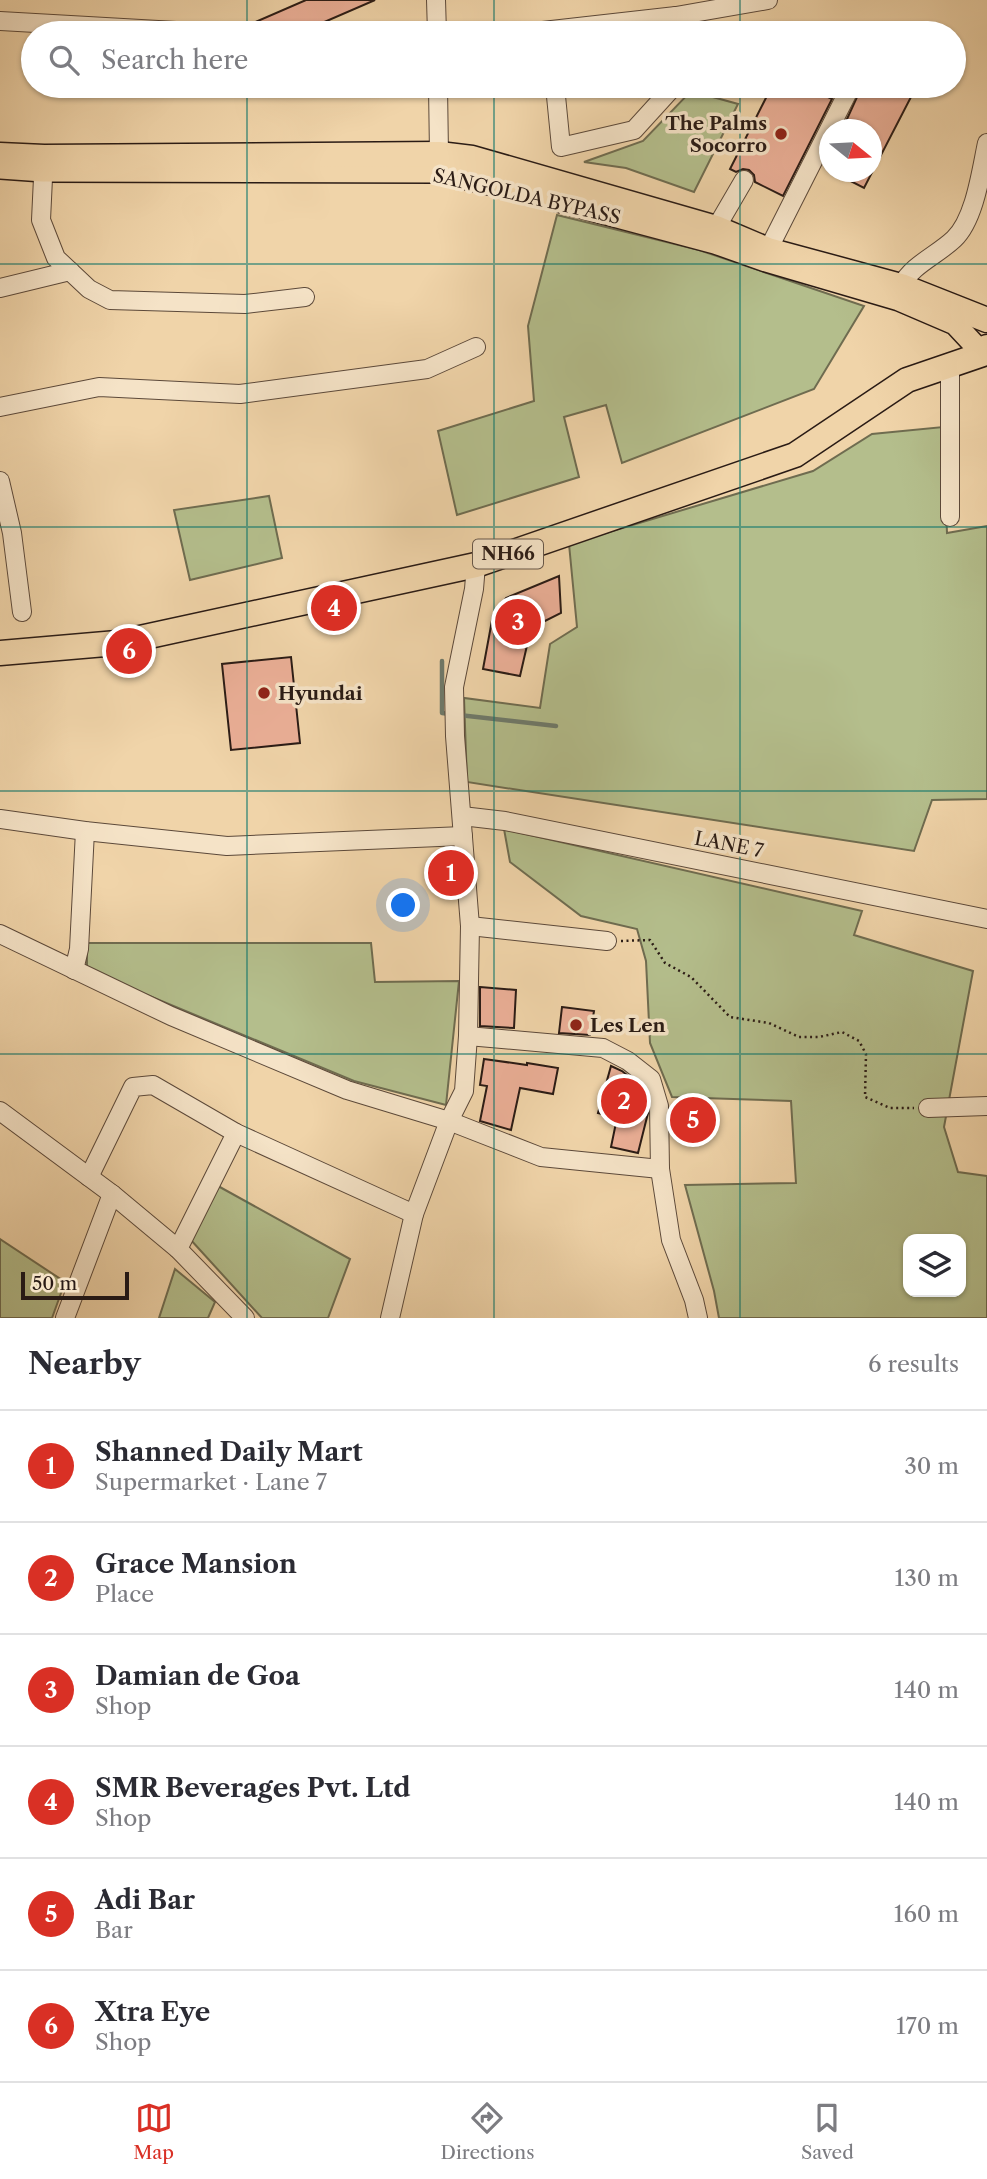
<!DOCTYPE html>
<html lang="en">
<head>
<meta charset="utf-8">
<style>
  :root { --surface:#fff; --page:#f7f7f7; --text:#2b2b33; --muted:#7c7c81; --line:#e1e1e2; --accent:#d93025 }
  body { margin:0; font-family:"Libre Caslon Text",serif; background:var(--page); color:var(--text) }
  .controls { position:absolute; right:21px; bottom:21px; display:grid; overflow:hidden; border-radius:14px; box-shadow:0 2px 5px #0004 }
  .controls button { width:63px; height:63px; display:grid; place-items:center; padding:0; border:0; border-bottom:2px solid var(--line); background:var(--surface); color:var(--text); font:35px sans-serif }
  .compass { position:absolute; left:819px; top:119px; width:63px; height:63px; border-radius:50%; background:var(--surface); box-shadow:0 2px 5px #0004; rotate:108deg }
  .scale { position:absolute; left:21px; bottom:18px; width:108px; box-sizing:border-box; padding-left:7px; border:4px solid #2a1b15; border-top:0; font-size:19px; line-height:24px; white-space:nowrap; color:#2a1b15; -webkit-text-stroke:5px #f5e3c7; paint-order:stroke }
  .you { position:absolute; left:404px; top:906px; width:24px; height:24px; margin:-18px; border:5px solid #fff; border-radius:50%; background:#1a73e8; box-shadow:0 0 0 10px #1a73e833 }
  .badge { display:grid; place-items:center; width:46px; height:46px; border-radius:50%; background:var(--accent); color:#fff; font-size:23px; font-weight:700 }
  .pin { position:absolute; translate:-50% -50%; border:4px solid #fff; box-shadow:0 2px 7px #0006 }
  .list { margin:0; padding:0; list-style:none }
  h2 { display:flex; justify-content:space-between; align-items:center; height:91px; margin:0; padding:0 28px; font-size:30px }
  h2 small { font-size:23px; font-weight:400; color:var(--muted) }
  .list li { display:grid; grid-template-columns:46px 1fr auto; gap:21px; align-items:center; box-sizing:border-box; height:112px; padding:0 28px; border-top:2px solid var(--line) }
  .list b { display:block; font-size:26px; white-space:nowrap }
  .list p { margin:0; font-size:23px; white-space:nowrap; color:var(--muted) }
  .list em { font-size:23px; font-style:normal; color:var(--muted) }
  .icon { flex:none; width:38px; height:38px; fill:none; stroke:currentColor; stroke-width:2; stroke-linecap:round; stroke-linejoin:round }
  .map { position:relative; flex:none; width:987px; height:1318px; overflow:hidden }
  .search { position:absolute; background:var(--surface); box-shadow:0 2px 5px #0004; left:21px; right:21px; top:21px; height:77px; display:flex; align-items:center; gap:18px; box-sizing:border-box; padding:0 24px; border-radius:38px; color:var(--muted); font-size:26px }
  .sheet { height:763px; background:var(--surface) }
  nav { display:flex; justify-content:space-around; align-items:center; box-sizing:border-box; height:98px; border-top:2px solid var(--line); background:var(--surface); font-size:19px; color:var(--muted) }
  nav a { display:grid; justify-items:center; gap:4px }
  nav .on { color:var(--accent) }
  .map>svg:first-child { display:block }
</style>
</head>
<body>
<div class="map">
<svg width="987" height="1318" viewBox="0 0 987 1318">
  <rect width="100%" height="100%" fill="#f0d4a9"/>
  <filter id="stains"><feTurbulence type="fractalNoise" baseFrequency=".00286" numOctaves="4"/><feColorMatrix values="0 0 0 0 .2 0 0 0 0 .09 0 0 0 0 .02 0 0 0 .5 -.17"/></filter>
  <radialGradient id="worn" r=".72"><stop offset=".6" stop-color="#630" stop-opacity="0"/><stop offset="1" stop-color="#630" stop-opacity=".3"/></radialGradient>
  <g fill="#b4be8c" stroke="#6f6c50" stroke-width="2" fill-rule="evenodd">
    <path d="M691,91L738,104L694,192L626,168L584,162L643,141Z"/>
    <path d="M557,215L699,250L864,306L814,389L622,463L606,405L564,417L579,477L457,515L438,431L534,401L528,326Z"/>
    <path d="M943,427L947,533L987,526V799L932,800L914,851L467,782L464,698L540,708L550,644L577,627L569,544L813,471L872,434Z"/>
    <path d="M269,496L282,558L190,580L174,510Z"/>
    <path d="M504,829L862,911L854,935L973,971L944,1127L958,1172L987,1176V1318H719L714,1291L685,1185L796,1183L791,1101L672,1097L650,1043L646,961L637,929L581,916L510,862ZM908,1239H961V1292H908Z"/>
    <path d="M87,943H371L375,982L459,981L446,1105L354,1081L87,970Z"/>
    <path d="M218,1186L350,1259L328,1318H262L190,1239Z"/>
    <path d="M0,1239L65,1282L52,1318H0Z"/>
    <path d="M175,1269L215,1302L208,1318H159Z"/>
  </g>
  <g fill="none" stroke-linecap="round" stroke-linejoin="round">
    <g stroke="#6e7a6b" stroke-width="4.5">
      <path d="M442,661V713L450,714"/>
      <path d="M459,715L556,726"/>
    </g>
  </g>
  <g fill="#ebaf97" stroke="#2a1b15" stroke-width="2">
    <path d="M306,0H375L299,33H230Z"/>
    <path d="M772,86H806L832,99L783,196L755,182L754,175L749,170L743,169L736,172L730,169Z"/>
    <path d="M862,86H888L911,97L864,188L833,172H872V130H842Z"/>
    <path d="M559,576L561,613L531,628L520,676L483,669L493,615L506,598Z"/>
    <path d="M291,657L300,743L231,750L222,664Z"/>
    <path d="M480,987L516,990L514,1028L480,1026Z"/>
    <path d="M562,1007L594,1011L590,1035L559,1033Z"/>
    <path d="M484,1059L527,1065V1063L558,1068L553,1094L520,1088L511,1130L480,1121L487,1086L480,1085Z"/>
    <path d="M611,1066L622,1071L641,1086L648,1113L638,1153L611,1147L617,1118L598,1113Z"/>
    <path d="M678,1108L710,1110L708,1133L676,1131Z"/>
  </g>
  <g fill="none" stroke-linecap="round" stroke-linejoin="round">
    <defs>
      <g id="minor">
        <path d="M436,0L437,33"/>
        <path d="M676,16L678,33"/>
        <path d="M0,21L211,33"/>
        <path d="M525,33L676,16L768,0"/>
        <path d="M438,86L439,154"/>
        <path d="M555,86L561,147L634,130L674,86"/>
        <path d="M44,157L41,220L56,258L89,289L110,300L245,304L305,297"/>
        <path d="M716,228L744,180"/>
        <path d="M768,250L851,86"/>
        <path d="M901,286C913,264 936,256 954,239C975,219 981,171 987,143"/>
        <path d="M0,288L70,271"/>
        <path d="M0,407L99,387L240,394L427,369L476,347"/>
        <path d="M0,481L12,533L22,612"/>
        <path d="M950,517V365"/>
        <path d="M462,816L505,821L987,919"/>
        <path d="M0,819L85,831L227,846L463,836"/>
        <path d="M470,926L607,941"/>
        <path d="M0,934L171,1016L347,1090L449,1121L541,1157L660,1169"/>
        <path d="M74,970L79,949L85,831"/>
        <path d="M468,1036L603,1048L628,1061L651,1079L659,1106L660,1169L671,1240L694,1300L698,1318"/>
        <path d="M928,1108L987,1106"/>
        <path d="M0,1111L112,1194L178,1249L245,1318"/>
        <path d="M89,1177L133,1087L153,1085L236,1133L414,1214"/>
        <path d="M178,1249L236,1133"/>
        <path d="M65,1318L112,1194"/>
        <path d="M390,1318L414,1214L449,1121L464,1091L468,1036L470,926L455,736L454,687L474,589L476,565"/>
      </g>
      <path id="major" d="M0,168L43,171L437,172L524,192L715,243L766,261L899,300L955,324L983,354"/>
      <g id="highway">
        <path d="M0,155L44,157L439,154L472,158L716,228L768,250L901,286L987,320"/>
        <path d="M0,653L117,643L476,565L795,455L907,380L983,354L987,347"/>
      </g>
    </defs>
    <use href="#minor" stroke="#5c493a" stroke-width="20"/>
    <use href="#major" stroke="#2a1b15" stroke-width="24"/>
    <use href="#highway" stroke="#2a1b15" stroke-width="27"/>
    <path stroke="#2a1b15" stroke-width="2.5" stroke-dasharray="2 3.5" stroke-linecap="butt" d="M621,941L650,940L665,963L691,977L730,1017L769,1023L799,1037H819L842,1032L859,1041L866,1054L865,1097L890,1108H914"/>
    <use href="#minor" stroke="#f5e3c7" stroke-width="18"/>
    <use href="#major" stroke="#f0d4a9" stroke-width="21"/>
    <use href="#highway" stroke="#f0d4a9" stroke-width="24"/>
  </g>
  <path fill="none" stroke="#0f766e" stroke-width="2" stroke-opacity="0.55" d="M247,0V33M494,0V33M740,0V33M247,86V1318M494,86V1318M740,86V1318M0,264H987M0,527H987M0,791H987M0,1054H987"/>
  <g fill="#8f2418" stroke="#f5e3c7" stroke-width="2.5">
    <circle cx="781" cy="134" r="7"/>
    <circle cx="264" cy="693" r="7"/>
    <circle cx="576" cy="1025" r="7"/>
  </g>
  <g text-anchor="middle" stroke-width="7" stroke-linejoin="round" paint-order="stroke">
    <rect fill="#f5e3c7" stroke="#67574a" stroke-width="2" x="473" y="539.5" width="70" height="29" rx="5"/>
    <g font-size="18" font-weight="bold" fill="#2a1b15">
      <text x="508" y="560">NH66</text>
    </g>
    <g font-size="19" font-weight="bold" fill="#2a1b15" stroke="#f5e3c7" text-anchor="start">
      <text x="767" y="130" text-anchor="end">The Palms<tspan x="767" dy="22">Socorro</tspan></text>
      <text x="278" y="700">Hyundai</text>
      <text x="590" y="1032">Les Len</text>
    </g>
    <g font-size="19" fill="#2a1b15" stroke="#f5e3c7">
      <text transform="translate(527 196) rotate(13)" y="7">SANGOLDA BYPASS</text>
      <text transform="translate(729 844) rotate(11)" y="7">LANE 7</text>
    </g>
  </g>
  <rect width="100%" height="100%" filter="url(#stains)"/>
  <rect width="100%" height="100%" fill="url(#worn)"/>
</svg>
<div class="controls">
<button><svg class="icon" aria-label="layers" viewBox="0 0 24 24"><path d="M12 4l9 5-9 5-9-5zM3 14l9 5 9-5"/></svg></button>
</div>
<svg class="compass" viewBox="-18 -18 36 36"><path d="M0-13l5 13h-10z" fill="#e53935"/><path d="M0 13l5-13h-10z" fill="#7c7c81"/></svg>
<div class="scale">50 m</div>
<div class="you"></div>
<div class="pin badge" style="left:451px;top:873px">1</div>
<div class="pin badge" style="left:624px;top:1101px">2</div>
<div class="pin badge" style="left:518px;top:622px">3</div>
<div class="pin badge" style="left:334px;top:608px">4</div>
<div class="pin badge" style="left:693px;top:1120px">5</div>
<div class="pin badge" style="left:129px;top:651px">6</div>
<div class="search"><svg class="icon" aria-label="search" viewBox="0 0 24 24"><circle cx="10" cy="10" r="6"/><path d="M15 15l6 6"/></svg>Search here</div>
</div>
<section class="sheet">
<h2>Nearby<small>6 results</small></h2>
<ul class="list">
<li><span class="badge">1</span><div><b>Shanned Daily Mart</b><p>Supermarket · Lane 7</p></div><em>30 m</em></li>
<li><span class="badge">2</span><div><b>Grace Mansion</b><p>Place</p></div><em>130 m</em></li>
<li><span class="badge">3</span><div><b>Damian de Goa</b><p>Shop</p></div><em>140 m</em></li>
<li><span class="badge">4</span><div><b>SMR Beverages Pvt. Ltd</b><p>Shop</p></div><em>140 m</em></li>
<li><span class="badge">5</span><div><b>Adi Bar</b><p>Bar</p></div><em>160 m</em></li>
<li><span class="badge">6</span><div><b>Xtra Eye</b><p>Shop</p></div><em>170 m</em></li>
</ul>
</section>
<nav>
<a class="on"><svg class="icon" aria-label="map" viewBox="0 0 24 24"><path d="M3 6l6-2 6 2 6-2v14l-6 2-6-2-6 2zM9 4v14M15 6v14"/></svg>Map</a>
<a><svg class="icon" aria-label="directions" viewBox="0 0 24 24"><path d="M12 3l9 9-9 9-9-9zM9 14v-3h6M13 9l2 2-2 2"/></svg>Directions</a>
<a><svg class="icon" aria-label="saved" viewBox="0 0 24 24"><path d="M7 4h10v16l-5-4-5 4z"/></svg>Saved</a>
</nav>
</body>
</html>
